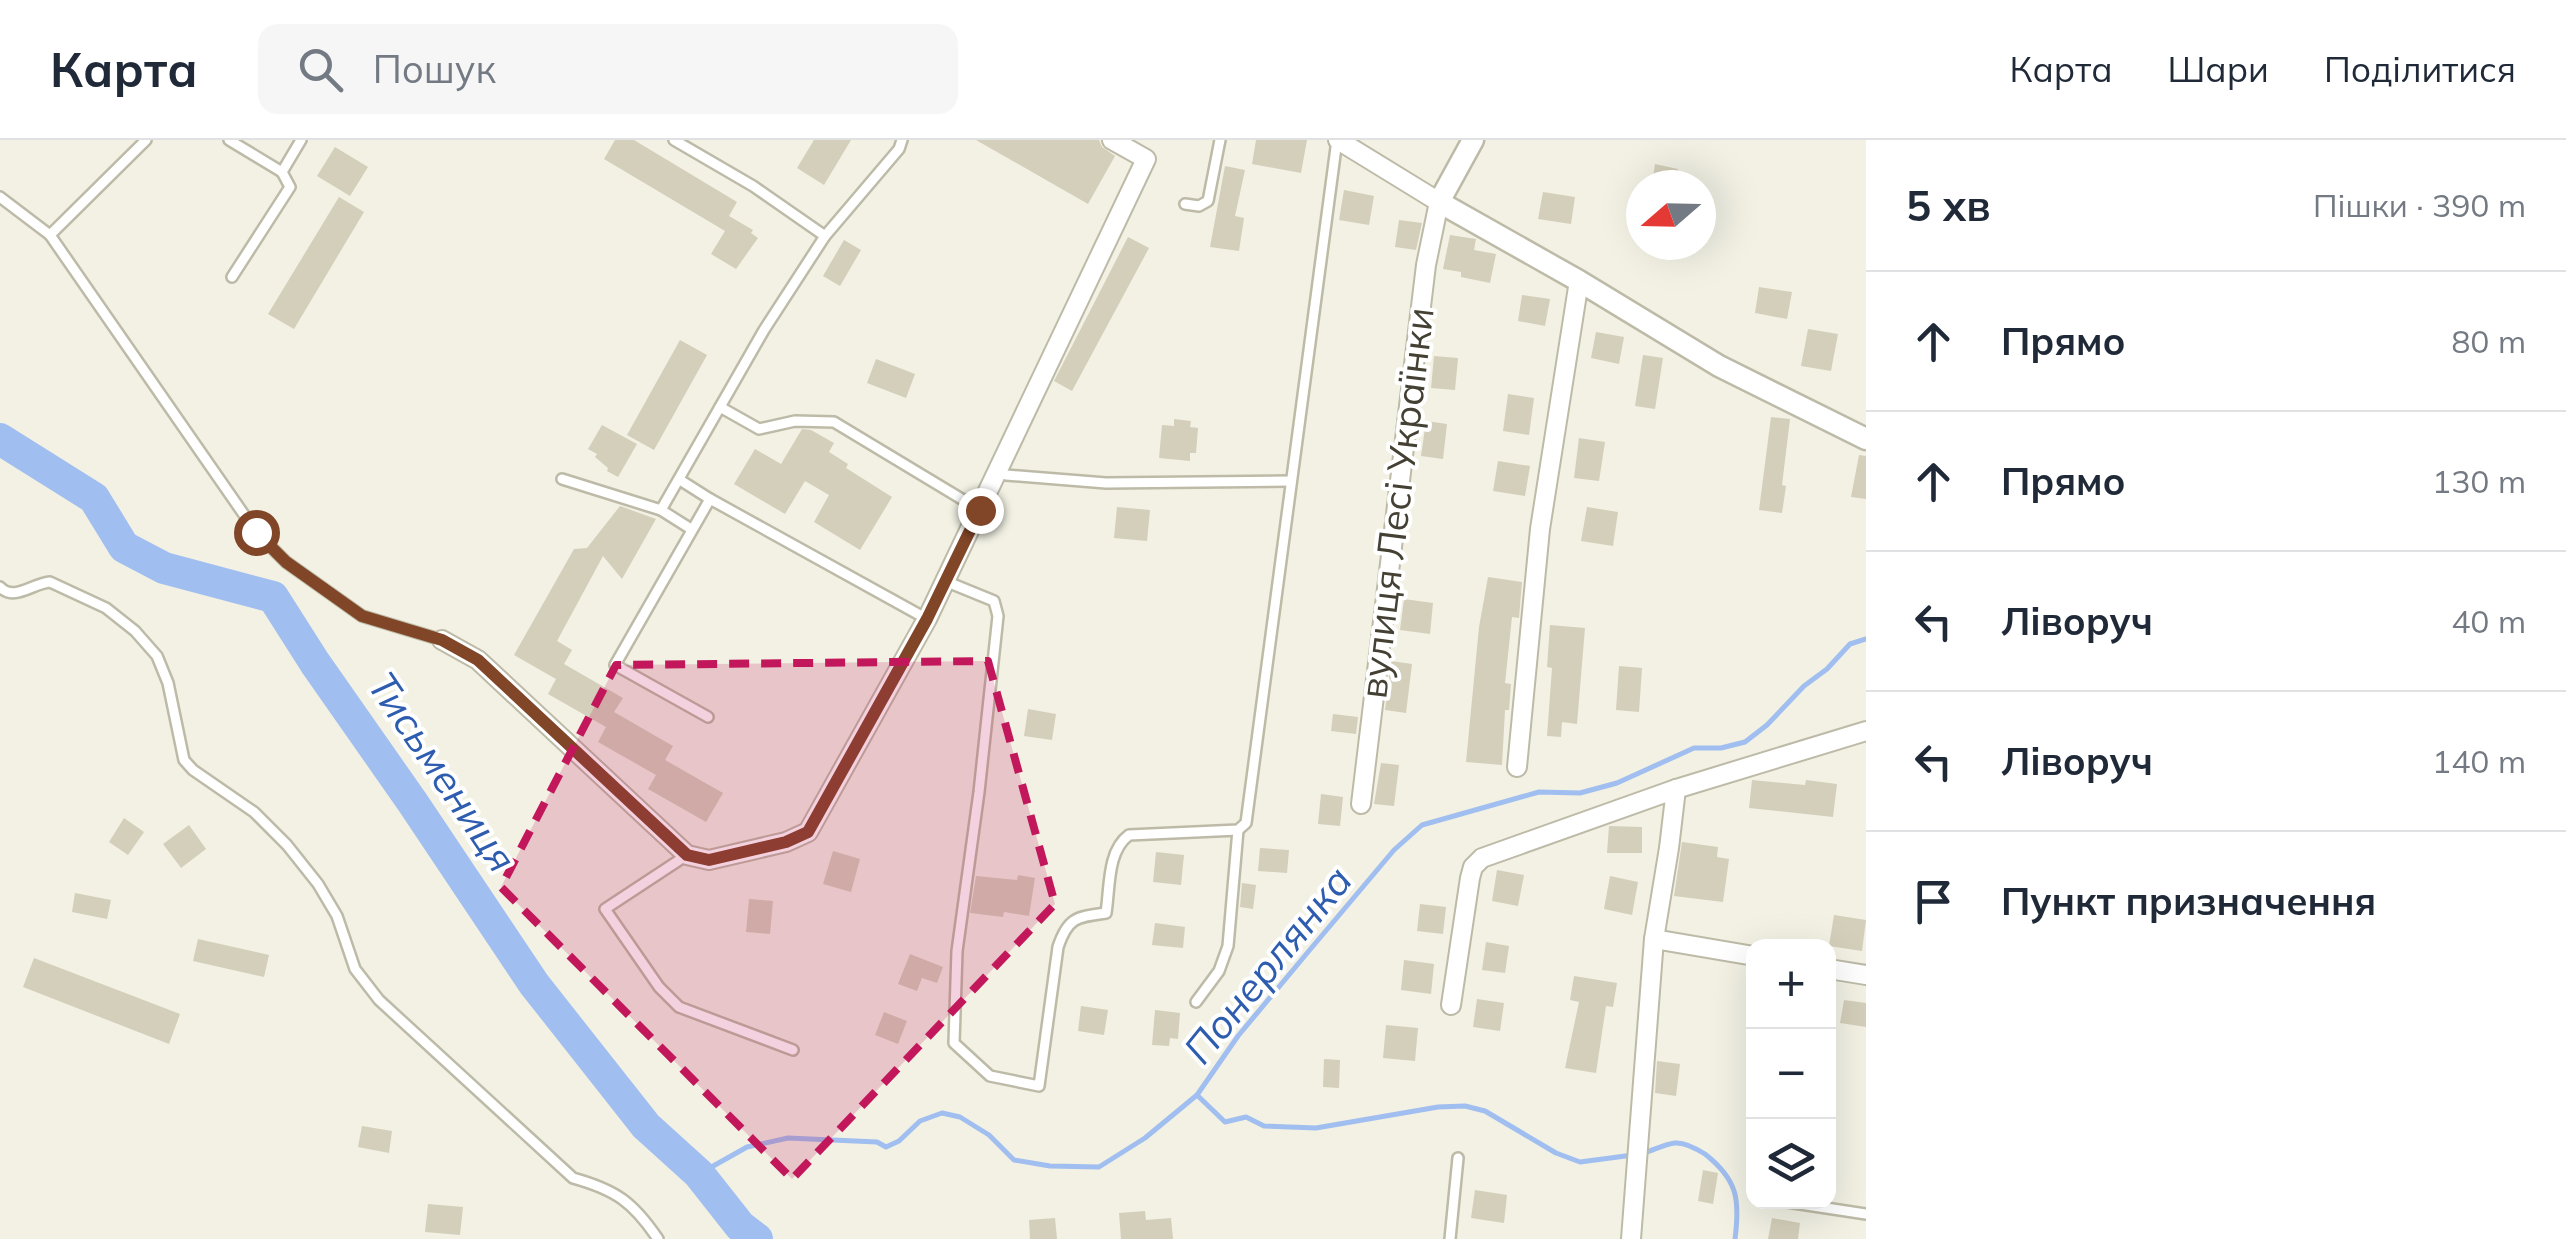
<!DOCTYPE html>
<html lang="uk">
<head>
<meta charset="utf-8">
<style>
  :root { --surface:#fff; --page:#f6f6f7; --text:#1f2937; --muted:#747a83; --line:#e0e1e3 }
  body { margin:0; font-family:Mulish,sans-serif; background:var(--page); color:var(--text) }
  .controls { position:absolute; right:30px; bottom:30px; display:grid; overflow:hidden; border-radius:20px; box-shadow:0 10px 40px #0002 }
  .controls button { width:90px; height:90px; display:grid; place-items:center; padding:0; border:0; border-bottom:2px solid var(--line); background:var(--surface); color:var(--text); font:50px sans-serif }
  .compass { position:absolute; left:1626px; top:30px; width:90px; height:90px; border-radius:50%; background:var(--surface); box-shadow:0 10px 40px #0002; rotate:250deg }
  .stop { position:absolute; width:30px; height:30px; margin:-22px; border:8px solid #814628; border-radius:50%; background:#fff }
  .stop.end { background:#814628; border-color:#fff; box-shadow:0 2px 10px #0008 }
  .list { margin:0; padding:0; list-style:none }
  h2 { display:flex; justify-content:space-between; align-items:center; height:130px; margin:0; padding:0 40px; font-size:42px }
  h2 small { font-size:32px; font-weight:400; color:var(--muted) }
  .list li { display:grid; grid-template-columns:65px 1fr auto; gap:30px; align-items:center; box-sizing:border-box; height:140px; padding:0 40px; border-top:2px solid var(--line) }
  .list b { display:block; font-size:38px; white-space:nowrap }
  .list em { font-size:32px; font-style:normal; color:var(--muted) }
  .icon { flex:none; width:55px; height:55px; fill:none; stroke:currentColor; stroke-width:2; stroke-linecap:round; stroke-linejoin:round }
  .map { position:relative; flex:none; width:1866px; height:1099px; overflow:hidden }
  header { display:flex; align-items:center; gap:60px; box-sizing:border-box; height:140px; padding:0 50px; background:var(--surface); border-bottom:2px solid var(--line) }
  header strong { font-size:48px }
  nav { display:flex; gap:55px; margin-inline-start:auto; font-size:35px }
  .search { width:700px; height:90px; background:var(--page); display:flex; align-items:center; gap:25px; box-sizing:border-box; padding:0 35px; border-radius:20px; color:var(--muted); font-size:38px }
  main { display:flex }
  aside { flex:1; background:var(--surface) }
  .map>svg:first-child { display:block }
</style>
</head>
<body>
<header>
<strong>Карта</strong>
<div class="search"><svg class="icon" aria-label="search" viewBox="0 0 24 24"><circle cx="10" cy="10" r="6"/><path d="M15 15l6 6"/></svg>Пошук</div>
<nav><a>Карта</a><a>Шари</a><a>Поділитися</a></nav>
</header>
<main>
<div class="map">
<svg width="1866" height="1099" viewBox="0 0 1866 1099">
  <rect width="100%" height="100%" fill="#f2f1e4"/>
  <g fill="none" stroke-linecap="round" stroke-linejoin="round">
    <g stroke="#a0beef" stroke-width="5">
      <path d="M1197,955L1225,982L1246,977L1264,986L1316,988L1438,967L1465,966L1485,971L1556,1013L1580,1022L1633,1015"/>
      <path d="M1644,1013C1654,1010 1665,1004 1675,1003C1684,1002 1697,1009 1705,1014C1738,1040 1740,1060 1735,1099"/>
      <path d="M699,1034L747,1007L788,998L877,1002L886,1007L899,1001L920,981L942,973L960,977L989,995L1014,1020L1050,1026L1099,1027L1145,998L1197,955L1238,896L1308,812L1394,710L1422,685L1539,652L1580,653L1617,643L1694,608H1721L1745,602L1767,585L1804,546L1827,529L1850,504L1866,499"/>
    </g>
    <path stroke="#a0beef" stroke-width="32" d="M0,299L94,358L124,407L164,428L273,457L315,523L413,663L534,844L646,986L699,1034L740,1086L757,1099"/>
  </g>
  <g fill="#d4cfba">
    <path d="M615,0H634L737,62L729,76L753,90L751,93L758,98L736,129L711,114L725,91L604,19Z"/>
    <path d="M814,0H851L824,45L797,28Z"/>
    <path d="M976,0H1099L1102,7L1115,16L1088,64Z"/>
    <path d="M1256,0H1307L1301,33L1252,24Z"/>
    <path d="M335,7L368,27L350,56L317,36Z"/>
    <path d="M1655,24L1678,29L1675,45H1652Z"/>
    <path d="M1225,26L1245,30L1235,76L1244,78L1239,111L1210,107Z"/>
    <path d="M1344,50L1374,56L1369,85L1339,80Z"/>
    <path d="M1543,52L1575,57L1571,84L1538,79Z"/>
    <path d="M339,57L364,72L294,189L268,174Z"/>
    <path d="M1399,80L1422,83L1416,110L1395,107Z"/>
    <path d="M1450,95L1476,99L1474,110L1496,114L1490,143L1461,137V132L1443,129Z"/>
    <path d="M1128,97L1149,108L1072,251L1054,241Z"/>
    <path d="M844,100L861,110L840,146L823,136Z"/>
    <path d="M1759,147L1792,152L1787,179L1755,173Z"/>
    <path d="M1522,155L1550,159L1545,186L1518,181Z"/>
    <path d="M1808,189L1838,194L1831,231L1801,226Z"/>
    <path d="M1596,192L1624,197L1619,224L1591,218Z"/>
    <path d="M680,200L707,215L654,310L627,295Z"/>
    <path d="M1643,215L1663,218L1655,269L1635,266Z"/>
    <path d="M1434,216L1458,218L1455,250L1431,248Z"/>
    <path d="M876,219L915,234L906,258L867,243Z"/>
    <path d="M1508,254L1534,258L1529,295L1503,291Z"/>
    <path d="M1771,277L1790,279L1782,345L1786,346L1782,373L1759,370Z"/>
    <path d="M1174,279L1191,281L1190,287L1198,288L1196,313H1190V321L1159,318L1162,285L1174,286Z"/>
    <path d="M1426,281L1447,284L1443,319L1421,316Z"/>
    <path d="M602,285L637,304L618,337L607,331L608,328L595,317L597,314L588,309Z"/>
    <path d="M802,289L811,290L834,303L829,312L848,324L846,328L892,357L860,410L814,382L829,355L805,341L785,374L734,344L755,309L781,324Z"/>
    <path d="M1579,298L1605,302L1599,341L1574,338Z"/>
    <path d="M1859,315L1866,316V359L1851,357Z"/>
    <path d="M1498,321L1530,326L1525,356L1493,351Z"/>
    <path d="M620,366L656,379L622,439L603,416L557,501L572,510L564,524L623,558L614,572L673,606L665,620L723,653L706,682L648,649L656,635L598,602L606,587L548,554L556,539L514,515L574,409L587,408Z"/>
    <path d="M1117,367L1150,370L1147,401L1114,398Z"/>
    <path d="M1587,367L1618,372L1613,406L1581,401Z"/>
    <path d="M1488,437L1522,442L1519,478L1512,477L1505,543L1511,544L1509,570H1505L1502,625L1466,622L1479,487Z"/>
    <path d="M1404,459L1433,463L1430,494L1400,490Z"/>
    <path d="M1550,485L1585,488L1577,584L1562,582L1561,597L1547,596L1552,528L1547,527Z"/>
    <path d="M1391,521L1412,524L1406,573L1385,570Z"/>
    <path d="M1619,526L1642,528L1639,572L1616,570Z"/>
    <path d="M1028,569L1056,574L1052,600L1024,596Z"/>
    <path d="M1333,574L1358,577L1356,594L1331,591Z"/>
    <path d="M1381,623L1399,625L1394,666L1374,664Z"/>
    <path d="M1752,640L1805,645L1806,640L1837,644L1833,677L1749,668Z"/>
    <path d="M1321,654L1343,657L1340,686L1318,684Z"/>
    <path d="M124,678L144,692L128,715L109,702Z"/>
    <path d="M189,685L206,709L181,728L163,704Z"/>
    <path d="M1609,686L1642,687V713H1607Z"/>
    <path d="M1682,702L1718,707L1717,717L1729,719L1723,762L1674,756Z"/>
    <path d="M1260,708L1289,710L1287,733L1258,731Z"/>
    <path d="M833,711L860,719L851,752L823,744Z"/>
    <path d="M1156,712L1184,715L1181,745L1153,742Z"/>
    <path d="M1497,730L1524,735L1518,766L1492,761Z"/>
    <path d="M1018,735L1035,738L1029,776L1004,772L1003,777L970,773L976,736L1017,740Z"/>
    <path d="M1610,736L1638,742L1632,775L1604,769Z"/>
    <path d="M1242,743L1256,745L1253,769L1240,767Z"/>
    <path d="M75,753L111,760L107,779L72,772Z"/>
    <path d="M749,759L773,761L770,794L746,792Z"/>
    <path d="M1420,764L1446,767L1443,794L1417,791Z"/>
    <path d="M1834,775L1866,780L1862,811L1829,806Z"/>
    <path d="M1155,783L1185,787L1183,808L1152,805Z"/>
    <path d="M198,799L269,815L264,837L193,821Z"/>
    <path d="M1486,802L1509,806L1505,833L1482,830Z"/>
    <path d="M910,814L943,827L937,843L922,838L917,851L898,844Z"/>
    <path d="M34,818L180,874L169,904L23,847Z"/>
    <path d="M1404,820L1434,824L1431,854L1401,850Z"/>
    <path d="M1574,836L1617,843L1613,867L1606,866L1596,933L1565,928L1579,862L1570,860Z"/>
    <path d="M1477,859L1504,863L1500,891L1473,887Z"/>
    <path d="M1844,860L1866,863V887L1840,883Z"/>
    <path d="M1081,866L1108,870L1104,895L1078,891Z"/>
    <path d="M1155,870L1180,873L1178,899L1170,898L1169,906L1152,905Z"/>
    <path d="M884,872L907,881L898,904L875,895Z"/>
    <path d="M1386,885L1418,888L1415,921L1383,918Z"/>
    <path d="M1324,919L1340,920L1339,948L1323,947Z"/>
    <path d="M1657,921L1680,924L1676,956L1655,953Z"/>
    <path d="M362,986L392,991L389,1013L358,1007Z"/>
    <path d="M1703,1030L1718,1033L1713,1064L1698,1061Z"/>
    <path d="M1475,1050L1507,1055L1504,1083L1471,1078Z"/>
    <path d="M428,1064L463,1067L460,1095L425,1092Z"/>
    <path d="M1145,1071L1146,1080L1171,1078L1173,1099H1121L1119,1073Z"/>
    <path d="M1055,1078L1057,1099H1030L1029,1080Z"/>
    <path d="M1772,1078L1800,1083L1798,1099H1768Z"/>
  </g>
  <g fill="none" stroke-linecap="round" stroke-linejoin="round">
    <defs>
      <g id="service">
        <path d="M229,0L282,32"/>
        <path d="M674,0L753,46L825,96"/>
        <path d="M0,57L50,95L256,392L286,422L362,476L442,500"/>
        <path d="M1185,64L1199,66L1208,61L1220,0"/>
        <path d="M50,95L146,0"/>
        <path d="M232,137L290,47L282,32L301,0"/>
        <path d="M720,267L759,289L795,281L834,282L980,370"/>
        <path d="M997,331L1006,335L1106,343L1291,341"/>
        <path d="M562,339L661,370L764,190L825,96L899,9L902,0"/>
        <path d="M680,340L710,359"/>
        <path d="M661,370L691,389"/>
        <path d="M945,441L994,461L998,476L979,652L957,811L954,903L990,936L1039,946L1058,807C1068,777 1077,777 1106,773C1110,748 1107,711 1129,695L1238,690L1246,683L1337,0"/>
        <path d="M0,447C14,462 33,443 50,442L106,468L135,491L157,516L168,543L184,620L193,630L254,672L287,705L318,744L337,776L355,829L379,860L573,1038C616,1050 633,1062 658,1099"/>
        <path d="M708,577L615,525L710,359L927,479"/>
        <path d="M687,715L605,769L659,847L679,867L793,910"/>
        <path d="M1196,862L1219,831L1228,806L1238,690"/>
        <path d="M1787,1062L1866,1074"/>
        <path d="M1450,1099L1458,1018"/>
      </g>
      <g id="minor">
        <path d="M1338,0L1439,62L1426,125L1361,664"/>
        <path d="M442,500L478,520L687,715L709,720L786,702L808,692L927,479L1146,19L1112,0"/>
        <path d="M1517,627L1540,389L1579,141"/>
        <path d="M1654,799L1754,816"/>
        <path d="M1829,829L1866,835"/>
        <path d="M1451,865L1470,738L1473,727L1482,718L1676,649L1866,591"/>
        <path d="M1631,1099L1654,799L1669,708L1676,649"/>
      </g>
      <path id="tertiary" d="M1473,0L1439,62L1579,141L1719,226L1866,299"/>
    </defs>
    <use href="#service" stroke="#bdbba7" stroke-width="14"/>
    <use href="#minor" stroke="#bdbba7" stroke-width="22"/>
    <use href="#tertiary" stroke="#bdbba7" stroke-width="25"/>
    <use href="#service" stroke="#fff" stroke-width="9"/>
    <use href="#minor" stroke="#fff" stroke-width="18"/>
    <use href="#tertiary" stroke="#fff" stroke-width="20"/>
  </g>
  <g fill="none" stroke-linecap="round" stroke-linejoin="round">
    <path stroke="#814628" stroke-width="12" d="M256,392L286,422L362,476L442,500L478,520L687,715L709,720L786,702L808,692L927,479L980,370"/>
  </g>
  <path fill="#c2185b" fill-opacity="0.2" stroke="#c2185b" stroke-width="8" stroke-dasharray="20 12" stroke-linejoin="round" d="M988,521L1055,764L792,1039L501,747L616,525Z"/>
  <g text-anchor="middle" stroke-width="8" stroke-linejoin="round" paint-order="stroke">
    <g font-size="38" fill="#444134" stroke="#fff">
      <text transform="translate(1397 363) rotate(-83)" y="13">вулиця Лесі Українки</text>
    </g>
    <g font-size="40" font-style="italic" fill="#2e5daf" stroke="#fff">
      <text transform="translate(442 632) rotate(56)" y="14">Тисьмениця</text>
      <text transform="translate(1268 825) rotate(-51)" y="14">Понерлянка</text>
    </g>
  </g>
</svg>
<div class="controls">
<button>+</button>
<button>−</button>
<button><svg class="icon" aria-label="layers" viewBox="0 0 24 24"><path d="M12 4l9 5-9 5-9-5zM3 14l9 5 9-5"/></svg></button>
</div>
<svg class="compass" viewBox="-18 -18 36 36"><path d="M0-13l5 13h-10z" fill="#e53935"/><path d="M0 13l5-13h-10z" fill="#747a83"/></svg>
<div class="stop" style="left:256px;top:392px"></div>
<div class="stop end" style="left:980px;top:370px"></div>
</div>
<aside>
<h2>5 хв<small>Пішки · 390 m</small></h2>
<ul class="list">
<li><svg class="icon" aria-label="ahead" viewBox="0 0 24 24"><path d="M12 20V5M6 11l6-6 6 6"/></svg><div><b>Прямо</b></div><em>80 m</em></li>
<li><svg class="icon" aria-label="ahead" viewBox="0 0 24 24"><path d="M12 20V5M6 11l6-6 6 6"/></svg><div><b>Прямо</b></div><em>130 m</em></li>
<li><svg class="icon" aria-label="left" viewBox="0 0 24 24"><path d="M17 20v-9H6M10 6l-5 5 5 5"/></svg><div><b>Ліворуч</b></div><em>40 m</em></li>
<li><svg class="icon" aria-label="left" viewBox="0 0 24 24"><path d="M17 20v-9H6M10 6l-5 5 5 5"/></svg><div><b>Ліворуч</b></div><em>140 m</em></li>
<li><svg class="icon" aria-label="arrive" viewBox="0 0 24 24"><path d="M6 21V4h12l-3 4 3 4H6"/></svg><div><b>Пункт призначення</b></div></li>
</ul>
</aside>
</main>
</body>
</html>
